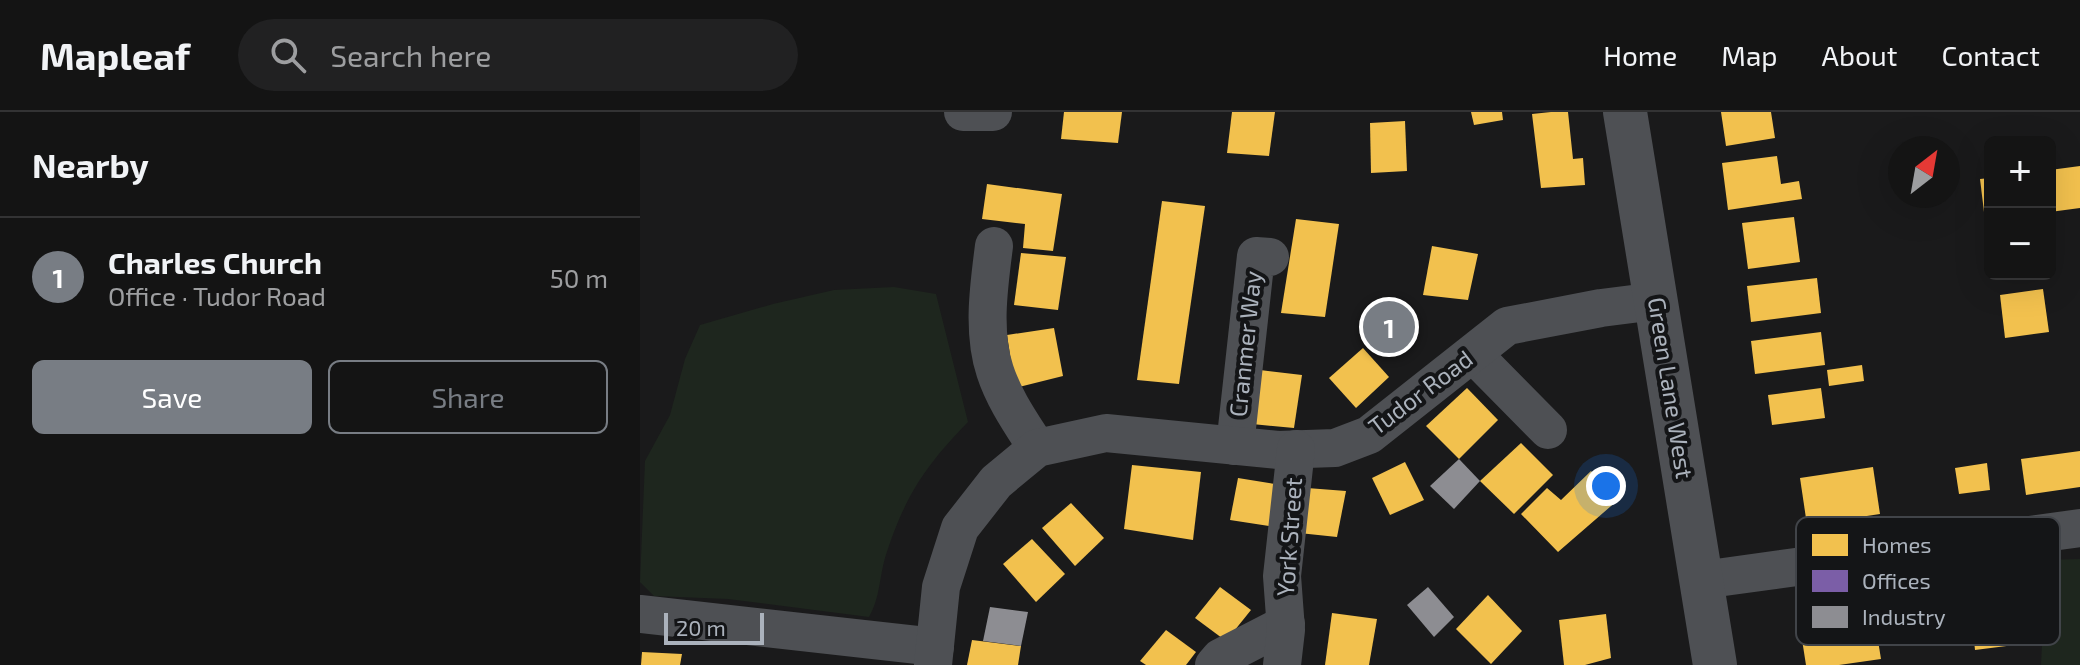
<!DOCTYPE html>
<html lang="en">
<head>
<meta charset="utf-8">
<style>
  :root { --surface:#141414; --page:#212122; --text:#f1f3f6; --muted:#9d9ea0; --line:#333334; --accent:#787d84 }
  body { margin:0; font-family:"Exo 2",sans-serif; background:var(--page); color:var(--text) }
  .controls { position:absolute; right:24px; top:24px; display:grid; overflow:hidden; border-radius:12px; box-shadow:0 8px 32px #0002 }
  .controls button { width:72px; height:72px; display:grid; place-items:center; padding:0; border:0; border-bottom:2px solid var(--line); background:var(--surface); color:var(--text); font:40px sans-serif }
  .compass { position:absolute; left:1248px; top:24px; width:72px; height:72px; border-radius:50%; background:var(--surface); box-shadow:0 8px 32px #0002; rotate:31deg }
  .scale { position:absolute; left:24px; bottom:20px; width:100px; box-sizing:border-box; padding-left:8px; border:4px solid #abb2bc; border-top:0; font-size:22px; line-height:28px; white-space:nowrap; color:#abb2bc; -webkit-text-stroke:6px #141517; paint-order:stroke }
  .you { position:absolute; left:966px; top:374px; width:28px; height:28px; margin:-20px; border:6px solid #fff; border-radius:50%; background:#1a73e8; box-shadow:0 0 0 12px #1a73e833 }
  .badge { display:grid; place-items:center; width:52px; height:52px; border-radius:50%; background:var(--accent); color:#fff; font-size:26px; font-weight:700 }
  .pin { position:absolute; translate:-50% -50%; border:4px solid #fff; box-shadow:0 2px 8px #0006 }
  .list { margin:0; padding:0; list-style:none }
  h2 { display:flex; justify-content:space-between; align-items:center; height:104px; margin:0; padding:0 32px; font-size:34px }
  h2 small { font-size:26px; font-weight:400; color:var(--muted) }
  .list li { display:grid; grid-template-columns:52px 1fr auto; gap:24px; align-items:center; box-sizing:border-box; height:120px; padding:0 32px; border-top:2px solid var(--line) }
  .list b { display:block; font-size:30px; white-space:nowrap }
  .list p { margin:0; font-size:26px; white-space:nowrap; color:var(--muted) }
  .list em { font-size:26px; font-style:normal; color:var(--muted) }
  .actions { display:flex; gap:16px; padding:24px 32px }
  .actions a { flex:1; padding:18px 0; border:2px solid var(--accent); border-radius:12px; text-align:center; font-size:28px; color:var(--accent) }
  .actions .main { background:var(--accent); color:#fff }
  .icon { flex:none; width:44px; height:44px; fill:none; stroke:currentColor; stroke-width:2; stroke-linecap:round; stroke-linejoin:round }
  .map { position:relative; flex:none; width:1440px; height:553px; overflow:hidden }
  header { display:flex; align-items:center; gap:48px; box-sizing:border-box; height:112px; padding:0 40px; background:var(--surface); border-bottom:2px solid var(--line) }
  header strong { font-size:38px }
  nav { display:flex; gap:44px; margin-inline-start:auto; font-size:28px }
  .search { width:560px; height:72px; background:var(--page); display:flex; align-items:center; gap:20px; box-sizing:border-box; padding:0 28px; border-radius:44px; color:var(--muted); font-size:30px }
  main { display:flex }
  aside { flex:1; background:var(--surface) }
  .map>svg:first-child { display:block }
</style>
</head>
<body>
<header>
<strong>Mapleaf</strong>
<div class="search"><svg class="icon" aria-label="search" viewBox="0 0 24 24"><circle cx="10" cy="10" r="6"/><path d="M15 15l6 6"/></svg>Search here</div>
<nav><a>Home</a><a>Map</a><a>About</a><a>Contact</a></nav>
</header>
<main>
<aside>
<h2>Nearby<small></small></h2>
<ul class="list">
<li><span class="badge">1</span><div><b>Charles Church</b><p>Office · Tudor Road</p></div><em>50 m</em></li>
</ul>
<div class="actions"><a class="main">Save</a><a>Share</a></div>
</aside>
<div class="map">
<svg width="1440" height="553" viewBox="0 0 1440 553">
  <rect width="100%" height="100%" fill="#1a1a1b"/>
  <g fill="#1e261e">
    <path d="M254,175L296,182L328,310C284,355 264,386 245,446C239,467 240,486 229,505L88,487L14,484L0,470L5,349L30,303L45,247L60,213L133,192L194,178Z"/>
    <path d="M1440,447V553H1401L1406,448Z"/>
  </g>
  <g fill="#f2c14e">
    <path d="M424,0H482L478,31L421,27Z"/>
    <path d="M592,0H635L629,44L587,41Z"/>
    <path d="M831,0H862L863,8L834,13Z"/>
    <path d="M911,0H928L933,47L943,46L945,73L901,76L892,2Z"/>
    <path d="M1081,0H1131L1135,26L1086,34Z"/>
    <path d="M765,9L767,59L731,61L730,11Z"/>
    <path d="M1137,44L1141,72L1159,69L1162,87L1088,98L1082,51Z"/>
    <path d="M1440,54V96L1410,100V58Z"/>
    <path d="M1350,66V108H1345L1340,67Z"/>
    <path d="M347,72L422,82L413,139L383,136L385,112L342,107Z"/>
    <path d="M522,89L565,94L539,272L497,268Z"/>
    <path d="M1154,105L1160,150L1108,157L1102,111Z"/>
    <path d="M656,107L699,112L685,205L641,201Z"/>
    <path d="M792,134L838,142L828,188L783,183Z"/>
    <path d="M381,141L426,145L418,198L374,193Z"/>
    <path d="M1177,166L1181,201L1111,210L1107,174Z"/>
    <path d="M1403,177L1409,220L1365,226L1360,183Z"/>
    <path d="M414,216L423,264L375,276L367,223Z"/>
    <path d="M1181,220L1185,253L1115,262L1111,229Z"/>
    <path d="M723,236L749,265L716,296L689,266Z"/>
    <path d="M1222,253L1224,269L1189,274L1187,258Z"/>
    <path d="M620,258L662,263L654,316L612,312Z"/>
    <path d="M827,276L858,308L819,347L786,314Z"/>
    <path d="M1181,276L1185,306L1132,313L1128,283Z"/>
    <path d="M881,331L913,363L874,402L840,369Z"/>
    <path d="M1440,339V375L1386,383L1381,347Z"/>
    <path d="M765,350L784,388L750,403L732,366Z"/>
    <path d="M1347,351L1350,378L1319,382L1315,356Z"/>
    <path d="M492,353L561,360L553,428L484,417Z"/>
    <path d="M1233,355L1240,402L1167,413L1160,366Z"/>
    <path d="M951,359L978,388L918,440L881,402L907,376L921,388Z"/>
    <path d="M598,366L635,372L629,414L590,408Z"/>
    <path d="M667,376L706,379L697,425L659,421Z"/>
    <path d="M431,391L464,426L435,454L402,416Z"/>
    <path d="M392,427L425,462L396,490L363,452Z"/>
    <path d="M580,475L611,498L586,529L555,506Z"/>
    <path d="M1400,482L1406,529L1335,538L1330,491Z"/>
    <path d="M848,483L882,519L851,552L816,517Z"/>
    <path d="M692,501L737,507L729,553H685Z"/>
    <path d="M966,502L971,546L945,553H924L919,508Z"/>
    <path d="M1234,504L1241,547L1199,553H1166L1160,515Z"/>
    <path d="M526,518L556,540L546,553H506L500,549Z"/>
    <path d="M332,528L381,534L378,553H327Z"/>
    <path d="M2,540L42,542L40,553H1Z"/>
  </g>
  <path fill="#7b5ea7" d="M748,187L777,214L750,243L721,216Z"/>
  <g fill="#8d8d92">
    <path d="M819,347L840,369L814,397L790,374Z"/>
    <path d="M788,475L814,505L794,525L767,493Z"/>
    <path d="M350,495L388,500L381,534L343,529Z"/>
  </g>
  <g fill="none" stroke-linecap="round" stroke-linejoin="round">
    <g stroke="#4e5054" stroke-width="38">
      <path d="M323,0H353"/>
      <path d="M354,134C349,173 342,220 355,259C364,287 381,311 397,336"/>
      <path d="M833,242L908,318"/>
      <path d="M595,334L616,144L630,145"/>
      <path d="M1062,468L1440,416"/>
      <path d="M0,502L295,535"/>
      <path d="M293,553L301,475L320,416L356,370L397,336L466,321L638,338L695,336L729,323L867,214L961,196L1016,189"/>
      <path d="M574,553L580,546L646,512"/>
      <path d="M642,553L646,518L642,464L656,337"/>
    </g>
    <path stroke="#4e5054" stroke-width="44" d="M985,0L1075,553"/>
  </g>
  <g text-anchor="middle" stroke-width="8" stroke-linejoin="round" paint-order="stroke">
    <g font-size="24" fill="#abb2bc" stroke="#141517">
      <text transform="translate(606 232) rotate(-84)" y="8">Cranmer Way</text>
      <text transform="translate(1030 276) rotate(81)" y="8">Green Lane West</text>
      <text transform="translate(781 281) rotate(-37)" y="8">Tudor Road</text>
      <text transform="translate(650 425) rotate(-86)" y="8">York Street</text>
    </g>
  </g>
  <rect x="1156" y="405" width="264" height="128" rx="12" fill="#141517" stroke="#414449" stroke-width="2"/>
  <rect x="1172" y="422" width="36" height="22" fill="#f2c14e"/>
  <rect x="1172" y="458" width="36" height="22" fill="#7b5ea7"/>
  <rect x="1172" y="494" width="36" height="22" fill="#8d8d92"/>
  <g font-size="22" fill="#abb2bc">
    <text x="1222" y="441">Homes</text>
    <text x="1222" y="477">Offices</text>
    <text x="1222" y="513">Industry</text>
  </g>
</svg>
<div class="controls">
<button>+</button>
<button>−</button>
</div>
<svg class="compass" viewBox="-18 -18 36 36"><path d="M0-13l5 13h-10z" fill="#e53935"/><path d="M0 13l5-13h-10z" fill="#9d9ea0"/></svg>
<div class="scale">20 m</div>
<div class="you"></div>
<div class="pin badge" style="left:749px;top:215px">1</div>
</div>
</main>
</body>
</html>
